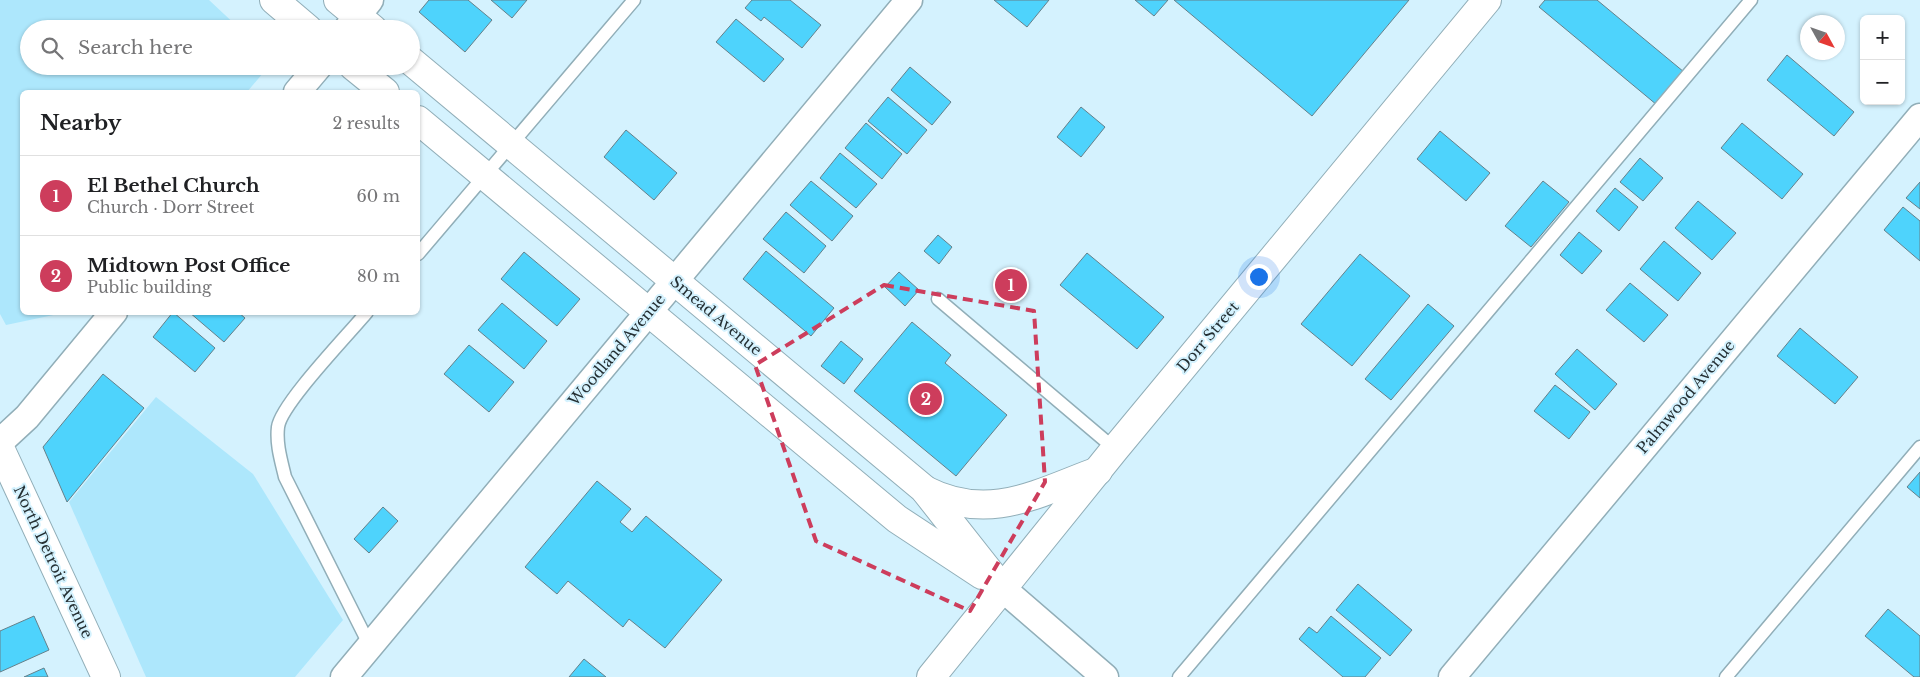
<!DOCTYPE html>
<html lang="en">
<head>
<meta charset="utf-8">
<style>
  :root { --surface:#fff; --page:#f2f2f2; --text:#202124; --muted:#757577; --line:#e0e0e0; --accent:#cd3d5c }
  body { margin:0; font-family:"Libre Baskerville",serif; background:var(--page); color:var(--text) }
  .controls { position:absolute; right:15px; top:15px; display:grid; overflow:hidden; border-radius:8px; box-shadow:0 1px 4px #0004 }
  .controls button { width:45px; height:45px; display:grid; place-items:center; padding:0; border:0; border-bottom:1px solid var(--line); background:var(--surface); color:var(--text); font:25px sans-serif }
  .compass { position:absolute; left:1800px; top:15px; width:45px; height:45px; border-radius:50%; background:var(--surface); box-shadow:0 1px 4px #0004; rotate:130deg }
  .you { position:absolute; left:1258px; top:276px; width:18px; height:18px; margin:-12px; border:4px solid #fff; border-radius:50%; background:#1a73e8; box-shadow:0 0 0 8px #1a73e833 }
  .badge { display:grid; place-items:center; width:32px; height:32px; border-radius:50%; background:var(--accent); color:#fff; font-size:16px; font-weight:700 }
  .pin { position:absolute; translate:-50% -50%; border:2px solid #fff; box-shadow:0 1px 5px #0006 }
  .list { margin:0; padding:0; list-style:none }
  h2 { display:flex; justify-content:space-between; align-items:center; height:65px; margin:0; padding:0 20px; font-size:21px }
  h2 small { font-size:16px; font-weight:400; color:var(--muted) }
  .list li { display:grid; grid-template-columns:32px 1fr auto; gap:15px; align-items:center; box-sizing:border-box; height:80px; padding:0 20px; border-top:1px solid var(--line) }
  .list b { display:block; font-size:19px; white-space:nowrap }
  .list p { margin:0; font-size:16px; white-space:nowrap; color:var(--muted) }
  .list em { font-size:16px; font-style:normal; color:var(--muted) }
  .icon { flex:none; width:28px; height:28px; fill:none; stroke:currentColor; stroke-width:2; stroke-linecap:round; stroke-linejoin:round }
  .map { position:relative; flex:none; width:1920px; height:677px; overflow:hidden }
  .search { position:absolute; background:var(--surface); box-shadow:0 1px 4px #0004; left:20px; top:20px; width:400px; height:55px; display:flex; align-items:center; gap:12px; box-sizing:border-box; padding:0 18px; border-radius:28px; color:var(--muted); font-size:19px }
  .panel { position:absolute; background:var(--surface); box-shadow:0 1px 4px #0004; left:20px; top:90px; width:400px; height:225px; border-radius:8px }
  .map>svg:first-child { display:block }
</style>
</head>
<body>
<div class="map">
<svg width="1920" height="677" viewBox="0 0 1920 677">
  <rect width="100%" height="100%" fill="#d4f2fe"/>
  <g fill="#ade7fc">
    <path d="M0,0H209L240,29H29V66H269L247,92H22V312L63,313L6,325L0,314Z"/>
    <path d="M156,397L253,474L343,620L295,677H146L69,502Z"/>
  </g>
  <g fill="#4ed3fc" stroke="#65808a">
    <path d="M429,0H468L492,20L465,52L419,12Z"/>
    <path d="M491,0H527L512,18Z"/>
    <path d="M752,0H790L821,25L802,48L764,17L761,21L745,8Z"/>
    <path d="M994,0H1049L1027,27Z"/>
    <path d="M1135,0H1168L1154,16Z"/>
    <path d="M1174,0H1409L1312,116Z"/>
    <path d="M1545,0H1597L1684,72L1657,105L1539,7Z"/>
    <path d="M736,19L784,59L764,82L716,42Z"/>
    <path d="M1787,55L1854,112L1834,136L1767,80Z"/>
    <path d="M910,67L951,102L932,125L891,90Z"/>
    <path d="M888,97L927,130L907,154L868,121Z"/>
    <path d="M1081,107L1105,127L1081,157L1057,137Z"/>
    <path d="M866,123L902,154L882,179L845,148Z"/>
    <path d="M1742,123L1803,174L1782,199L1721,148Z"/>
    <path d="M626,130L677,173L654,200L604,157Z"/>
    <path d="M1440,131L1490,173L1466,201L1417,159Z"/>
    <path d="M840,153L877,184L856,208L820,178Z"/>
    <path d="M1640,158L1663,178L1643,201L1620,182Z"/>
    <path d="M811,181L853,216L832,241L790,205Z"/>
    <path d="M1543,181L1569,202L1531,247L1505,226Z"/>
    <path d="M1920,182V209L1906,198Z"/>
    <path d="M1615,188L1638,207L1619,231L1596,211Z"/>
    <path d="M1698,201L1736,233L1712,260L1675,228Z"/>
    <path d="M1903,207L1920,221V261L1884,230Z"/>
    <path d="M786,212L826,246L804,273L763,239Z"/>
    <path d="M1579,232L1602,251L1582,274L1560,255Z"/>
    <path d="M938,235L952,247L939,264L924,251Z"/>
    <path d="M1664,241L1701,273L1678,301L1640,269Z"/>
    <path d="M766,251L834,308L811,336L743,279Z"/>
    <path d="M524,252L580,299L557,326L501,279Z"/>
    <path d="M1087,253L1164,317L1137,349L1060,285Z"/>
    <path d="M1360,254L1410,296L1352,366L1301,324Z"/>
    <path d="M899,272L919,290L905,306L885,287Z"/>
    <path d="M1630,283L1668,315L1644,342L1606,310Z"/>
    <path d="M502,303L547,341L524,369L478,330Z"/>
    <path d="M1428,304L1454,326L1391,400L1365,379Z"/>
    <path d="M173,312L215,348L195,372L153,337Z"/>
    <path d="M189,312H238L245,318L224,342Z"/>
    <path d="M912,322L951,355L945,363L1007,415L956,476L854,391Z"/>
    <path d="M1800,328L1858,377L1835,404L1777,356Z"/>
    <path d="M841,341L863,359L844,384L821,366Z"/>
    <path d="M469,345L514,382L489,412L444,374Z"/>
    <path d="M1577,349L1617,384L1595,410L1555,374Z"/>
    <path d="M103,374L144,408L67,502L43,447Z"/>
    <path d="M1555,385L1590,412L1569,439L1534,411Z"/>
    <path d="M1920,472V498L1907,487Z"/>
    <path d="M597,481L631,509L620,522L632,532L646,516L722,580L665,648L629,619L623,627L568,581L557,594L525,567Z"/>
    <path d="M383,507L398,521L369,553L354,539Z"/>
    <path d="M1358,584L1412,630L1390,656L1336,610Z"/>
    <path d="M1888,609L1920,636V677H1914L1865,636Z"/>
    <path d="M34,616L49,650L0,672V631Z"/>
    <path d="M1331,616L1381,658L1365,677H1343L1299,639L1309,627L1317,633Z"/>
    <path d="M584,659L606,677H569Z"/>
    <path d="M44,668L48,677H24Z"/>
  </g>
  <g fill="none" stroke-linecap="round" stroke-linejoin="round">
    <defs>
      <g id="service">
        <path d="M418,254L634,0"/>
        <path d="M938,299L1115,449"/>
        <path d="M367,312C349,334 281,404 278,427C276,444 281,460 285,477L370,646"/>
        <path d="M1179,677L1751,0"/>
        <path d="M1726,677L1920,447"/>
      </g>
      <g id="minor">
        <path d="M347,29L370,0"/>
        <path d="M297,92L319,66"/>
        <path d="M0,442L27,417L114,312"/>
        <path d="M1002,588L1105,677"/>
        <path d="M344,677L909,0"/>
        <path d="M1452,677L1920,117"/>
      </g>
      <g id="tertiary">
        <path d="M274,0L308,29"/>
        <path d="M338,0L373,29"/>
        <path d="M411,61L924,489L1002,588"/>
        <path d="M353,66L385,92"/>
        <path d="M418,120L897,519L982,575"/>
        <path d="M925,490C989,523 1038,493 1098,471"/>
      </g>
      <path id="secondary" d="M931,677L1115,449L1487,0"/>
      <path id="primary" d="M0,448L106,677"/>
    </defs>
    <use href="#service" stroke="#91aeb8" stroke-width="15"/>
    <use href="#minor" stroke="#91aeb8" stroke-width="29"/>
    <use href="#tertiary" stroke="#91aeb8" stroke-width="30"/>
    <use href="#secondary" stroke="#91aeb8" stroke-width="30"/>
    <use href="#primary" stroke="#91aeb8" stroke-width="30"/>
    <use href="#service" stroke="#fff" stroke-width="12"/>
    <use href="#minor" stroke="#fff" stroke-width="26"/>
    <use href="#tertiary" stroke="#fff" stroke-width="28"/>
    <use href="#secondary" stroke="#fff" stroke-width="28"/>
    <use href="#primary" stroke="#fff" stroke-width="28"/>
  </g>
  <path fill="none" stroke="#cd3d5c" stroke-width="4" stroke-dasharray="10 6" stroke-linejoin="round" d="M884,285L1034,311L1045,482L970,611L816,541L755,365Z"/>
  <g text-anchor="middle" stroke-width="4" stroke-linejoin="round" paint-order="stroke">
    <g font-size="15" fill="#242f33" stroke="#d4f2fe">
      <text transform="translate(716 316) rotate(40)" y="5">Smead Avenue</text>
      <text transform="translate(1208 337) rotate(-50)" y="5">Dorr Street</text>
      <text transform="translate(617 350) rotate(-50)" y="5">Woodland Avenue</text>
      <text transform="translate(1686 397) rotate(-50)" y="5">Palmwood Avenue</text>
      <text transform="translate(53 562) rotate(65)" y="5">North Detroit Avenue</text>
    </g>
  </g>
</svg>
<div class="controls">
<button>+</button>
<button>−</button>
</div>
<svg class="compass" viewBox="-18 -18 36 36"><path d="M0-13l5 13h-10z" fill="#e53935"/><path d="M0 13l5-13h-10z" fill="#757577"/></svg>
<div class="you"></div>
<div class="pin badge" style="left:1011px;top:285px">1</div>
<div class="pin badge" style="left:926px;top:399px">2</div>
<div class="search"><svg class="icon" aria-label="search" viewBox="0 0 24 24"><circle cx="10" cy="10" r="6"/><path d="M15 15l6 6"/></svg>Search here</div>
<section class="panel">
<h2>Nearby<small>2 results</small></h2>
<ul class="list">
<li><span class="badge">1</span><div><b>El Bethel Church</b><p>Church · Dorr Street</p></div><em>60 m</em></li>
<li><span class="badge">2</span><div><b>Midtown Post Office</b><p>Public building</p></div><em>80 m</em></li>
</ul>
</section>
</div>
</body>
</html>
